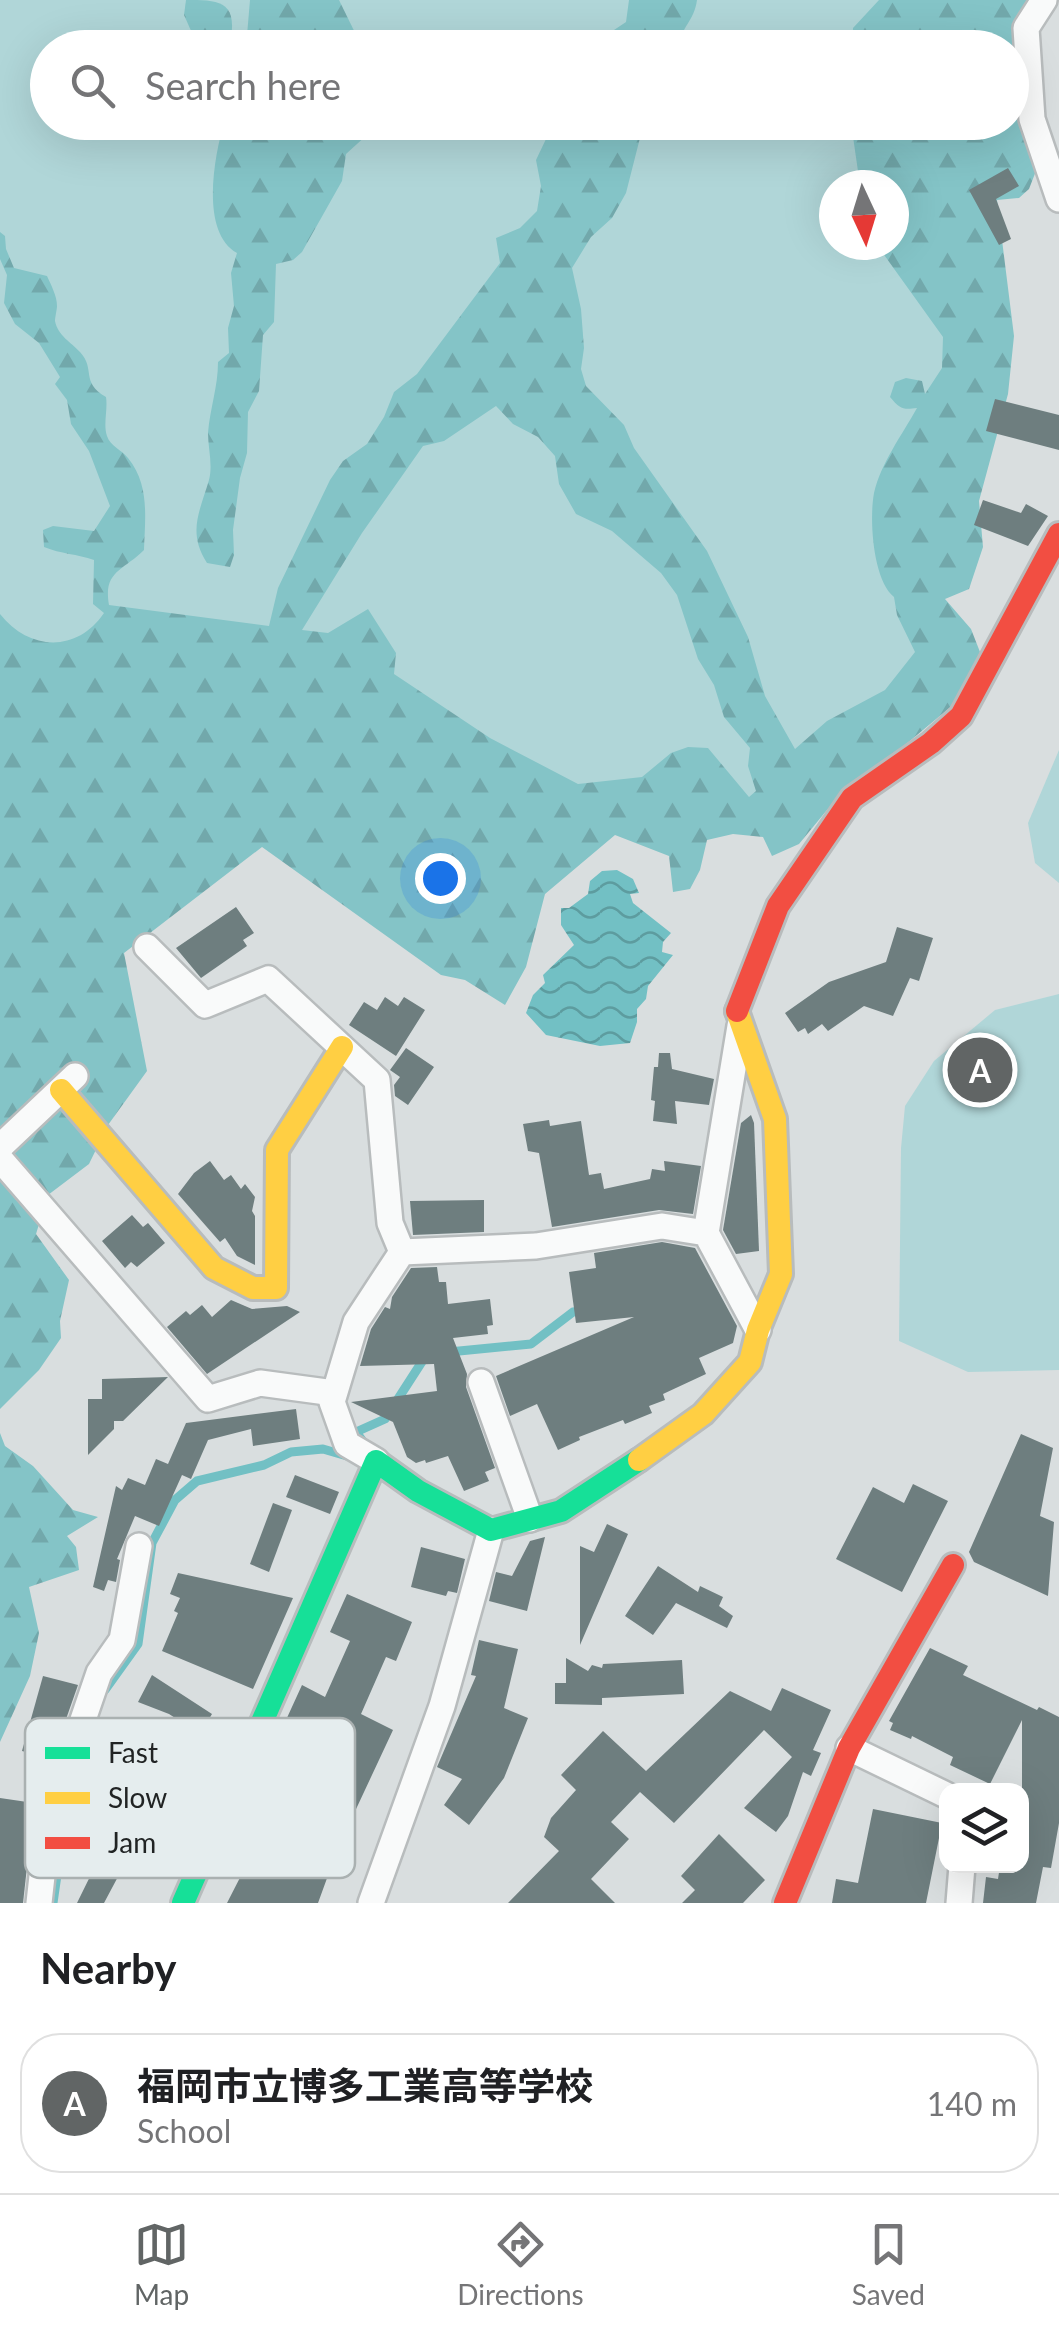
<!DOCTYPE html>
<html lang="en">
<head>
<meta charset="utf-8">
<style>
  :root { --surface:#fff; --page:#f6f6f6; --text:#202124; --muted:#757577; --line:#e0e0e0; --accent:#616565 }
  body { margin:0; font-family:Lato,"Noto Sans JP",sans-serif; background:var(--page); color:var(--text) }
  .controls { position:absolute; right:30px; bottom:30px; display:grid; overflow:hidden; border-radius:20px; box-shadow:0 10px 40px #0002 }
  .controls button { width:90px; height:90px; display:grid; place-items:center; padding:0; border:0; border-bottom:2px solid var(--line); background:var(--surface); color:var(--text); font:50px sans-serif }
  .compass { position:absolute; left:819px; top:170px; width:90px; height:90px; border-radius:50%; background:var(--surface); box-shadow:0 10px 40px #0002; rotate:176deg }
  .you { position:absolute; left:440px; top:878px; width:35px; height:35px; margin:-25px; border:8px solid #fff; border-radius:50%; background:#1a73e8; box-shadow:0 0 0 15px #1a73e833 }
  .badge { display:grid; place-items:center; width:65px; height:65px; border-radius:50%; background:var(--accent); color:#fff; font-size:32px; font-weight:700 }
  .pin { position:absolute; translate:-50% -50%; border:5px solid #fff; box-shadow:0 2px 10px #0006 }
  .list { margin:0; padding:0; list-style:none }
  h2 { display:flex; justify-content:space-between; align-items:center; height:130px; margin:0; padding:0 40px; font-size:42px }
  h2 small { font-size:32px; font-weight:400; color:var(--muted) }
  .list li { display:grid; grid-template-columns:65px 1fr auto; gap:30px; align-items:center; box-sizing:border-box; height:140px; margin:0 20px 20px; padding:0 20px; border:2px solid var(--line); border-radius:40px }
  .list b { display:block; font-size:38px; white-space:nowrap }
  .list p { margin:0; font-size:32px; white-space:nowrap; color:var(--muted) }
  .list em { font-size:32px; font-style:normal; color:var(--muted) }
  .icon { flex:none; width:55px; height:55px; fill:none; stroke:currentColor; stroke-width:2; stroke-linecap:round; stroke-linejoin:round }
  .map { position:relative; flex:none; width:1059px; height:1903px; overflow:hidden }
  .search { position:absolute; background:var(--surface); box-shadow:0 10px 40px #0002; left:30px; right:30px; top:30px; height:110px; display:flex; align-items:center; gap:25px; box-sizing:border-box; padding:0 35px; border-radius:55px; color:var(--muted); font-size:38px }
  .sheet { height:290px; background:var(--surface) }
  nav { display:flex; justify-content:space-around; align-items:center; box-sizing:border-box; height:140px; border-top:2px solid var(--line); background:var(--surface); font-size:28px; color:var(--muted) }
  nav a { display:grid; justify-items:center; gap:5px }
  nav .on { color:var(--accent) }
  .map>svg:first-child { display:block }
</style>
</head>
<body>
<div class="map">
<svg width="1059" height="1903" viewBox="0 0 1059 1903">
  <defs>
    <pattern id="forest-firs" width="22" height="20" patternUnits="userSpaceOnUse" patternTransform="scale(2.5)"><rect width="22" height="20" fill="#84c4c7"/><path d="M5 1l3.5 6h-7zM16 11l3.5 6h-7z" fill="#72a8ab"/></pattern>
    <pattern id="water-waves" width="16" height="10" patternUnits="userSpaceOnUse" patternTransform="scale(2.5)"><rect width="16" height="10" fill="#72c0c4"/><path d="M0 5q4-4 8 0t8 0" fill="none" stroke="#5d9c9f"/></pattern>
  </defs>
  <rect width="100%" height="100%" fill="#d9dedf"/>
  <g fill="#b0d6d8" fill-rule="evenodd">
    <path d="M0,0H929L913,47L48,48V122L919,123L987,292L934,666L771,809L574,822L0,707ZM834,185H894V245H834Z"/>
    <path d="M1059,750V883L1035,863L1028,823Z"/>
    <path d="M1059,994V1370L968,1372L899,1341L901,1148L905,1106L934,1061L995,1010Z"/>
  </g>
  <g fill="url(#forest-firs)" fill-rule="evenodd">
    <path d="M186,0C217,0 237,0 231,38L211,42L192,33L184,15Z"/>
    <path d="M250,0H339L362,47H246Z"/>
    <path d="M629,0H697C694,22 681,26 679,47H610L611,32L626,22Z"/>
    <path d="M879,0H1047L1038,21L1041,90L1048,140L1029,189L1019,198L997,200L1014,336L1008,394L979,501L983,547L969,589L945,599L971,629L980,652L959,700L827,810L799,844L772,856L763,837L733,834L707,840L700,870L690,889L673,892L669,856L615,835L545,894L526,967L505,1005L465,980L441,975L262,847L124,953L147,1071L108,1125L89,1164L48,1195L36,1234L69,1280L60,1321L61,1338L39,1370L0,1409V614C29,651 77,653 104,613L93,604L94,560C77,554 61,554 44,547L43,530L53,526L94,531L110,506L89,451L71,424L67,400L55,384L60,377L39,343L15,324L4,303L7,275L0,259V232L5,236L6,249L14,268L47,276C51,285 57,296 57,306C57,309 55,318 55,321C58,336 71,342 80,352C96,369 80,382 106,397C108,409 103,425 107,436C110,446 122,450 128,458C150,485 145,518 144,550C123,571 103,571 109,605L269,626L278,588L330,480L343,461L367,444L384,417L394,392L417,374L500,263L496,238L520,228L537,211L541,186L536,160L546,139L566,123H662L664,127L655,140L641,134L626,193L612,218L591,237L572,268L581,309L584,348L581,369L586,386L624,425L634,448L707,551L748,637L765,696L795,749L827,721L885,690L915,652L897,615L894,597C873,580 869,520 874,493C881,463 902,435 917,408C903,410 900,409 890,397L895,382L906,378L922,381L925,394L942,368L943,337L877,245H894V185H860L851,123L1012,122V48L852,47L853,28ZM496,406L513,424L538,437L555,456L559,484L576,514L612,531L661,573L677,595L698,659L714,685L724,717L750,748L748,766L756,791L749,797L708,748L688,747L671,753L642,777L578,784L490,738L394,674L396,653L368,609L328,633L302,630L362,533L423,446L444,441Z"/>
    <path d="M224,123H372L368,134L346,154L342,181L302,252L293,260L276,264L274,322L263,335L259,391L248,412L247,453L240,478L233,530L234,555L230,567L207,563C187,532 200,511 209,480C213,465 208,448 208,433C210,408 218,387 218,362L229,353L228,328L234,306L231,273L237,253C200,232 214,157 224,123Z"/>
    <path d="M0,1433L5,1446L33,1466L73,1510L98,1517L67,1536L76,1547L79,1570L29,1587L39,1633L30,1676L0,1742Z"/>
  </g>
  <path fill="url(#water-waves)" d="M617,870L633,879L639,893L630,894L633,903L671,933L663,942L662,952L673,955L648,986L646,999L637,1009V1022L630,1043L600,1046L546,1035L526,1013L533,995L545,983L543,975L574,945L561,925V908H569L588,894L590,881L602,871Z"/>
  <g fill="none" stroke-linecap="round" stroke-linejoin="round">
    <g stroke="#72c0c4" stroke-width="9">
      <path d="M449,1352L531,1344L573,1312L582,1311"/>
      <path d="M364,1443L356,1432L385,1419L425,1357"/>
      <path d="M105,1690L138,1644L152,1543L175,1500L197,1481L264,1465L291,1452L323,1449L347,1456"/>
      <path d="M53,1903L66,1812L88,1743"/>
    </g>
  </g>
  <g fill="#6e7e7f">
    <path d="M1008,168L1019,186L996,199L1011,239L999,245L969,190Z"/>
    <path d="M995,399L1059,415V450L986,431Z"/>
    <path d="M983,500L1021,513L1026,504L1048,516L1028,546L974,525Z"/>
    <path d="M236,907L254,933L243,940L247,946L201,978L176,948Z"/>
    <path d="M897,927L933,938L919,981L910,978L893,1016L864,1006L828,1031L822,1024L808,1034L805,1028L798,1032L785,1013L829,982L886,962Z"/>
    <path d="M385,997L398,1006L404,997L425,1010L396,1056L349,1025L364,1002L377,1010Z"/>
    <path d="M406,1048L434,1067L408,1105L395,1096L394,1085L400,1077L390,1070Z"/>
    <path d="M659,1053H670L672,1069L714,1079L709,1105L675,1101L677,1124L653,1121L655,1101L651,1100L654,1067H658Z"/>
    <path d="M751,1115L754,1123L759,1251L736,1254L723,1230L741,1123Z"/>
    <path d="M549,1120L550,1126L581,1121L589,1175L601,1173L604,1189L650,1179L652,1169L665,1171L664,1161L701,1166L693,1214L659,1210L552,1227L539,1153L528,1151L523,1124Z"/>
    <path d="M210,1161L224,1180L231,1175L241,1189L245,1184L255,1197L252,1211L255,1216V1265L237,1256L225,1238L220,1242L178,1194L194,1173Z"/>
    <path d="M484,1200V1232L413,1235L410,1201Z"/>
    <path d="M132,1215L143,1227L148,1223L165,1243L137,1267L131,1262L125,1268L102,1241Z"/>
    <path d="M662,1242L695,1248L737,1326L733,1343L699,1358L706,1374L663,1394L665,1400L649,1406L652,1413L625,1424L623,1420L579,1437L580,1440L558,1450L537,1404L510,1416L496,1376L634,1317L576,1323L569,1272L596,1268L594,1253Z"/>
    <path d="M437,1267L439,1282H446L448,1304L490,1299L493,1325L487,1326L488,1334L453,1338L467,1374L466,1387L495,1468L485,1472L489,1481L464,1491L448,1456L426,1463L425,1460L416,1463L407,1457L393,1422L351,1402L437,1391L434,1364L360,1366L371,1329L385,1307L390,1309L392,1297L411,1268Z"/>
    <path d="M231,1300L252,1309L287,1306L300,1312L207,1374L167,1327L186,1311L190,1315L202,1305L212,1317Z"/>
    <path d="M168,1377L123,1421H114V1429L88,1455V1399H102V1379Z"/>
    <path d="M296,1409L300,1439L253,1446L251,1429L208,1440L191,1479L182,1475L159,1526L135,1516L117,1559L120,1560L116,1582L108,1580L104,1591L93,1587L116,1486L122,1490L128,1478L145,1485L156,1459L168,1464L186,1423Z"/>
    <path d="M1021,1434L1053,1448L1040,1516L1054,1522L1048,1596L974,1562L969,1552Z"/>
    <path d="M295,1475L339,1492L330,1514L286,1497Z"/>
    <path d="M913,1484L948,1501L902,1592L836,1559L873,1487L904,1503Z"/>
    <path d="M273,1503L292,1510L269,1572L250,1564Z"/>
    <path d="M607,1524L628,1534L580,1645V1546L594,1552Z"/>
    <path d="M545,1537L527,1611L489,1601L496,1572L512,1576L530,1541Z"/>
    <path d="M421,1547L465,1559L457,1593L448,1591L446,1596L411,1587Z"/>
    <path d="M658,1566L698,1592L700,1586L723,1597L719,1606L733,1616L727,1628L676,1603L653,1635L625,1616Z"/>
    <path d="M178,1573L293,1598L253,1689L162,1651L178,1613L174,1611L180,1598L170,1594Z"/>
    <path d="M347,1594L412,1622L396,1661L386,1657L361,1714L393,1730L350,1822L314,1806L341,1746L286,1720L302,1685L325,1697L350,1641L330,1632Z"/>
    <path d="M479,1640L518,1649L504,1708L528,1718L504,1778L469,1825L444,1805L462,1779L437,1767L476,1676L471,1675Z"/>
    <path d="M930,1648L968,1666L963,1675L1037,1710L1039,1707L1059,1717V1823L1051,1868L1043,1867L1036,1903H983L986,1877L998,1879L1000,1866H1022V1720L990,1784L950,1765L953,1757L912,1736L911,1739L890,1730L893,1723L889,1721Z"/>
    <path d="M566,1658L588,1671L592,1665L602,1668L603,1664L682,1660L684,1694L602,1698V1705L555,1704V1683H566Z"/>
    <path d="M152,1675L212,1714L200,1734L169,1714L138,1702Z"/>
    <path d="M43,1676L78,1685L52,1759L22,1751Z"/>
    <path d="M782,1688L831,1710L813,1750L821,1753L811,1776L803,1772L788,1816L776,1832L744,1808L792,1757L764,1730L674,1823L640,1792L611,1822L629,1839L591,1879L615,1903H508L559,1851L544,1837L551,1818L576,1790L561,1775L603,1731L646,1771L730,1691L771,1711Z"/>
    <path d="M113,1759L172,1778L159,1814L153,1811L104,1903H77L108,1840L99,1836L114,1799L101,1794Z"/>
    <path d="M0,1798L34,1803L23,1903H0Z"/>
    <path d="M873,1809L942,1823L926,1903H832L836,1879L858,1883Z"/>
    <path d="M268,1828L300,1842L298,1845L334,1859L318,1903H227L248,1862L253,1864Z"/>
    <path d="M719,1834L765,1880L743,1903H682L695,1890L681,1876Z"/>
  </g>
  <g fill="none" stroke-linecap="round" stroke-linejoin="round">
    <defs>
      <g id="street">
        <path d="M1044,0L1026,28L1032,119L1059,199"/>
        <path d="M147,947L205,1005L268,979L377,1080L390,1223L402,1252"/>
        <path d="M0,1147L75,1076"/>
        <path d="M0,1159L208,1399L260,1383L334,1393"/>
        <path d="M706,1233L740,1026"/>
        <path d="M481,1382L530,1519"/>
        <path d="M376,1461L347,1444L332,1402L356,1322L402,1252L536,1246L662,1226L706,1233L758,1330"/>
        <path d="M849,1748L946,1795"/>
        <path d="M39,1903L48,1822L99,1673L122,1640L139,1546"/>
        <path d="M371,1903L442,1706L491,1530"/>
        <path d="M959,1903L962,1866"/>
      </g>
      <path id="fast" d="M183,1903L376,1461L418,1491L491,1530L561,1511L639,1460"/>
      <g id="slow">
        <path d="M61,1090L214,1268L253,1288H276L277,1150L342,1047"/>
        <path d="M639,1460L703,1414L750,1362L758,1330L781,1274L775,1119L737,1011"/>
      </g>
      <g id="jam">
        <path d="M737,1011L778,906L852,798L931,743L961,716L1059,534"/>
        <path d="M785,1903L849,1748L953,1565"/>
      </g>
    </defs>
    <use href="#street" stroke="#b8bcbd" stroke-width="30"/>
    <use href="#fast" stroke="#b8bcbd" stroke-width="28"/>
    <use href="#slow" stroke="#b8bcbd" stroke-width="28"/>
    <use href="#jam" stroke="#b8bcbd" stroke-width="28"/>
    <use href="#street" stroke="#f9fafa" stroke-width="25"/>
    <use href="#fast" stroke="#16e098" stroke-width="22"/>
    <use href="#slow" stroke="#ffcf43" stroke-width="22"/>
    <use href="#jam" stroke="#f24e42" stroke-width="22"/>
  </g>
  <rect x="25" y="1718" width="330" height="160" rx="15" fill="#e5edee" stroke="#aab1b1" stroke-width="2.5"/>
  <rect x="45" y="1747" width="45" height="12" fill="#16e098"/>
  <rect x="45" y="1792" width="45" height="12" fill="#ffcf43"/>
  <rect x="45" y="1837" width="45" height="12" fill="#f24e42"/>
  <g font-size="28" fill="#212424">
    <text x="108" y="1763">Fast</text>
    <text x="108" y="1808">Slow</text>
    <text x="108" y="1853">Jam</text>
  </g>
</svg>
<div class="controls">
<button><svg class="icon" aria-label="layers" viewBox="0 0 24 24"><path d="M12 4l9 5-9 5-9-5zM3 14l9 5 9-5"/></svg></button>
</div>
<svg class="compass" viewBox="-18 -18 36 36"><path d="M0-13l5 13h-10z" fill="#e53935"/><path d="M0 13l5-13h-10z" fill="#757577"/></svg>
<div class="you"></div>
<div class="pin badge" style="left:980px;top:1070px">A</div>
<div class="search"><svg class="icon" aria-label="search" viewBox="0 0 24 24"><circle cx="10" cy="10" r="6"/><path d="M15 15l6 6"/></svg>Search here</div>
</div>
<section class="sheet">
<h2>Nearby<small></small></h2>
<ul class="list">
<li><span class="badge">A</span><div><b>福岡市立博多工業高等学校</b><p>School</p></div><em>140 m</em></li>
</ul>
</section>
<nav>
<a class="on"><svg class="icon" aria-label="map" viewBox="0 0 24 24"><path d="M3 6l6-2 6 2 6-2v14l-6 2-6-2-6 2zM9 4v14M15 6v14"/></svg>Map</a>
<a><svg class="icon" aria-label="directions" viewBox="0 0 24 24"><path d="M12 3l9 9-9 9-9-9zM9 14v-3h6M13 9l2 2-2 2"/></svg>Directions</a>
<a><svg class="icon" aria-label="saved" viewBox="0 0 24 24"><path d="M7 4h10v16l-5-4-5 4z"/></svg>Saved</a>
</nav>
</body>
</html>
